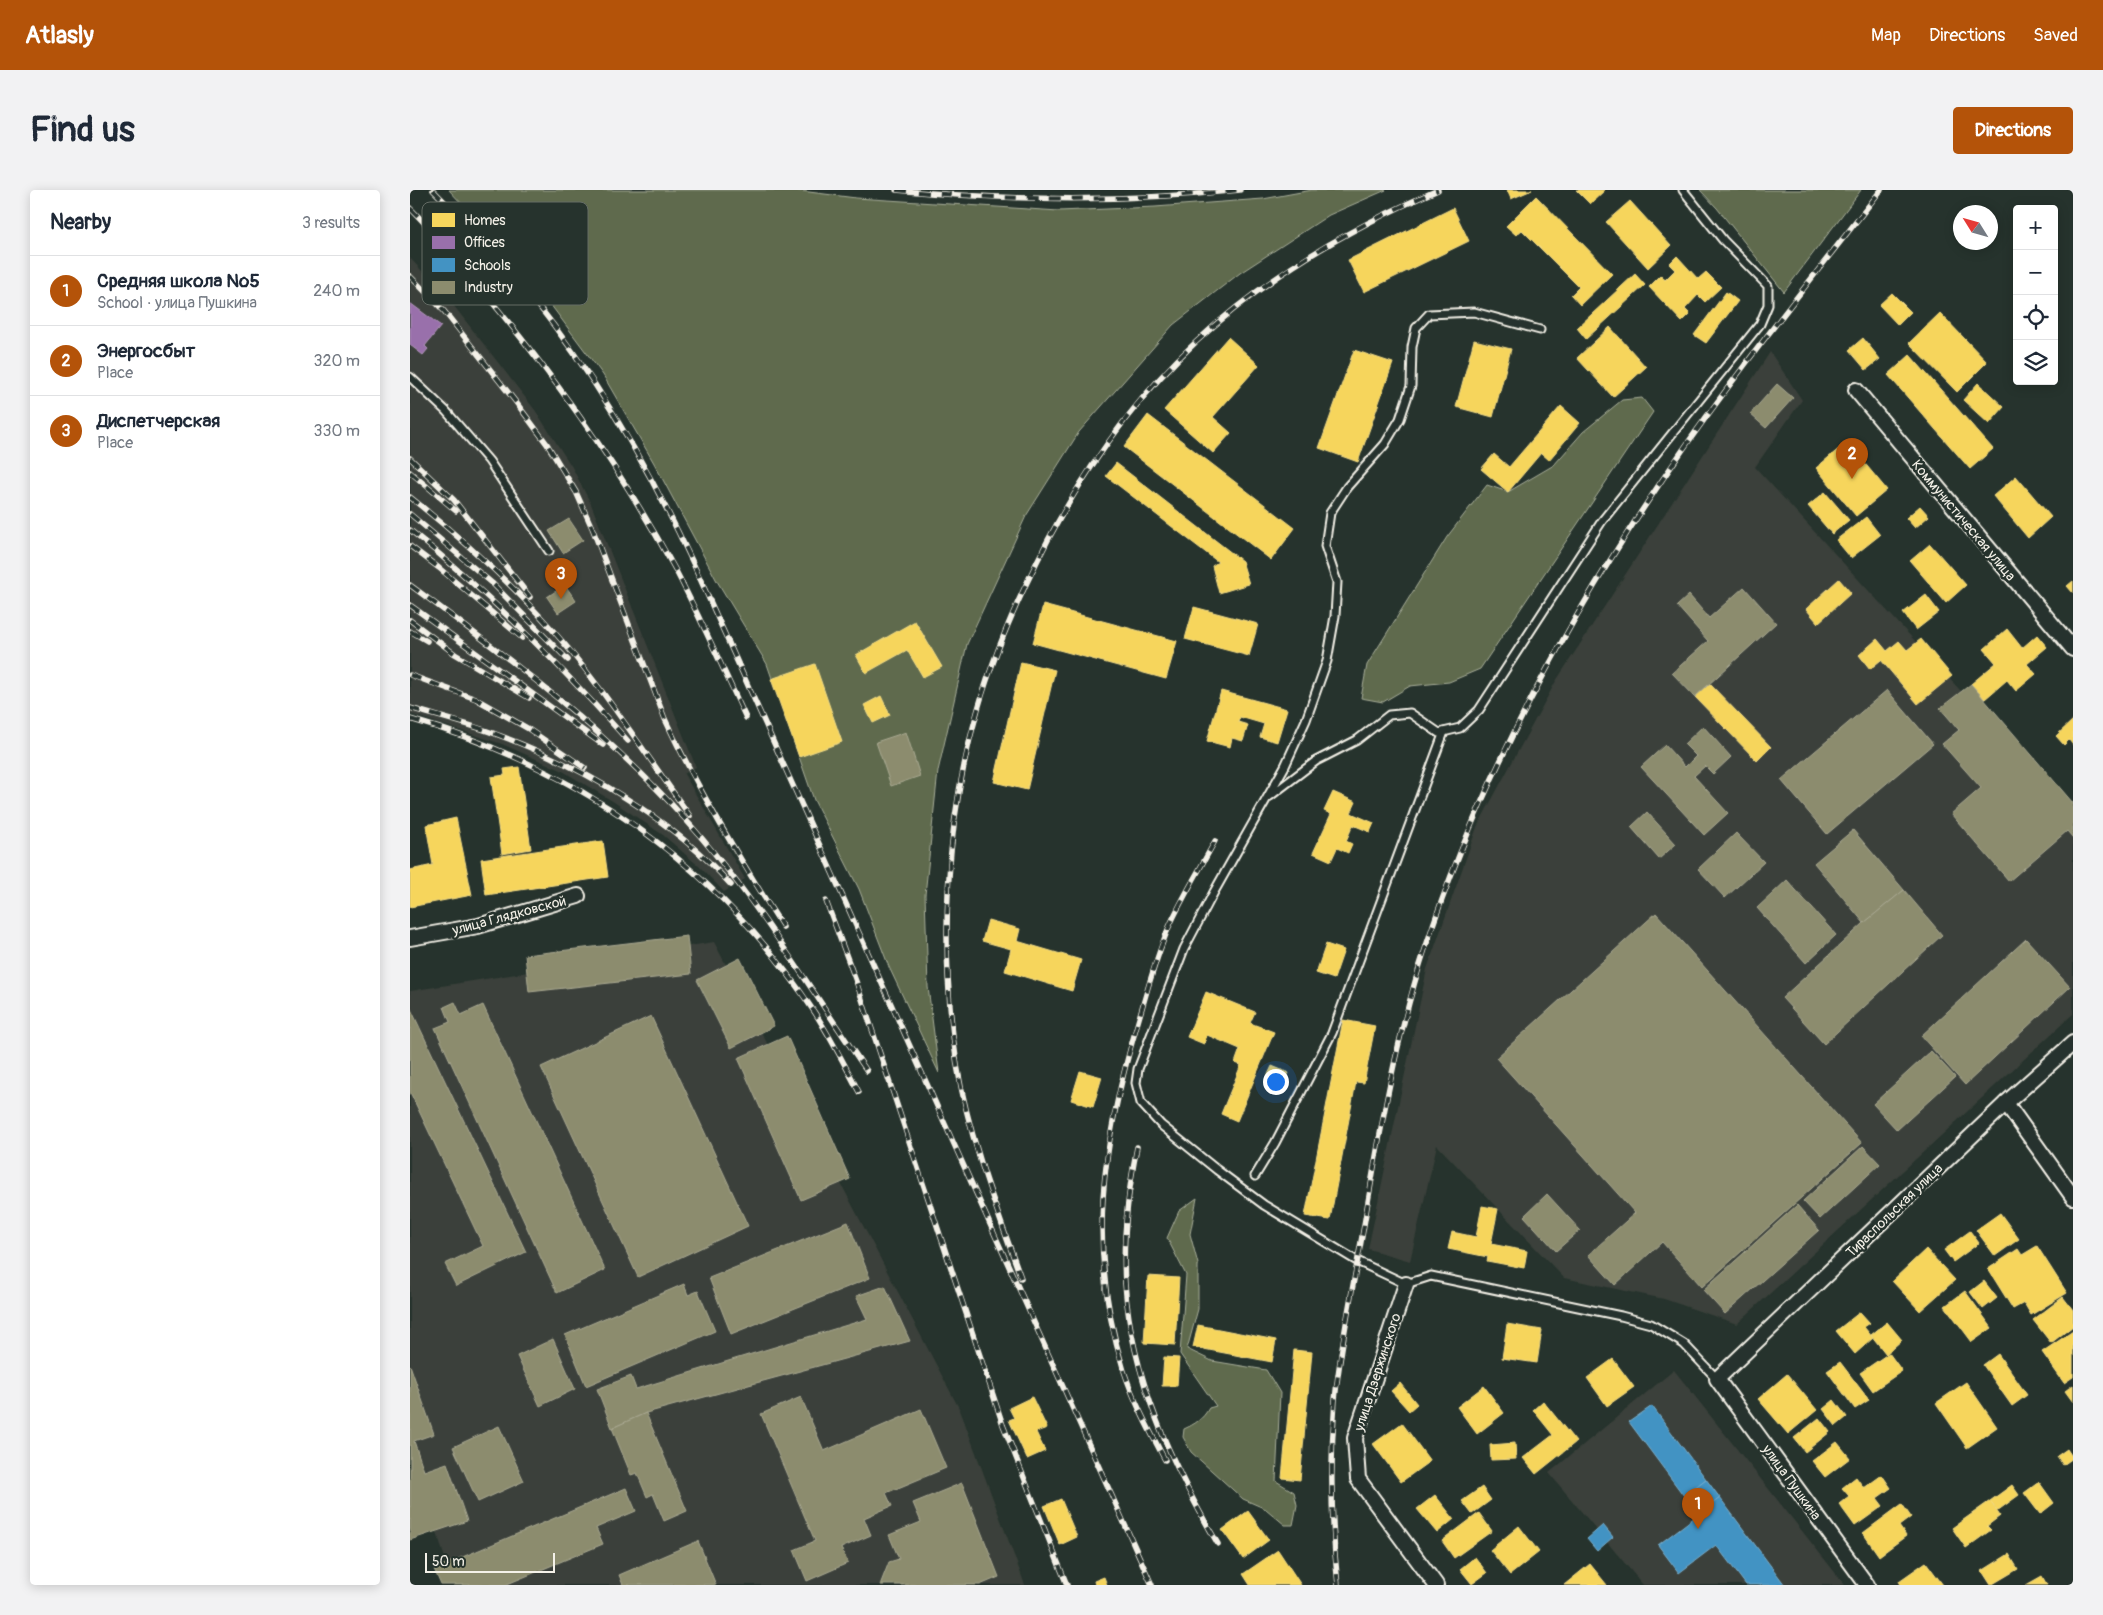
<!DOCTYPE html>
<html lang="en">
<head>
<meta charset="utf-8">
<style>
  :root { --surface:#fff; --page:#f2f2f3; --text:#1f2937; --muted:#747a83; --line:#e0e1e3; --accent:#b45309 }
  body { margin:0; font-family:Pangolin,sans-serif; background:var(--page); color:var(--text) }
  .controls { position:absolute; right:15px; top:15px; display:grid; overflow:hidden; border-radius:5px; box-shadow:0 2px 12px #0003 }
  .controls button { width:45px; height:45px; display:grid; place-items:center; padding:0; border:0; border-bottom:1px solid var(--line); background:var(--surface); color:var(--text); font:25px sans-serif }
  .compass { position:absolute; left:1543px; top:15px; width:45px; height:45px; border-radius:50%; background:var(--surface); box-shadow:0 2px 12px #0003; rotate:307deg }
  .scale { position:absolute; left:15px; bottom:12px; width:130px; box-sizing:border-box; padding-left:5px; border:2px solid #f4f1e8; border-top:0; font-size:14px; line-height:18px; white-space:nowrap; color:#f4f1e8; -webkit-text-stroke:4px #26332d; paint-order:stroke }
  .you { position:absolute; left:865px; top:891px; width:18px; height:18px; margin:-12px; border:4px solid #fff; border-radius:50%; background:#1a73e8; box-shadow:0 0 0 8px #1a73e833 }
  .badge { display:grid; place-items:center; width:32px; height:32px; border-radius:50%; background:var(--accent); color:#fff; font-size:16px; font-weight:700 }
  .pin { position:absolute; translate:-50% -41px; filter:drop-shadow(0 1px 2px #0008) }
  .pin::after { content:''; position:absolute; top:26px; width:18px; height:15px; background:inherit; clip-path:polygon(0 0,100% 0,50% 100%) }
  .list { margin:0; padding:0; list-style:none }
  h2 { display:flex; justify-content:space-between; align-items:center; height:65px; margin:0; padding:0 20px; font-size:21px }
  h2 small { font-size:16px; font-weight:400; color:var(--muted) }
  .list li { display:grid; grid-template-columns:32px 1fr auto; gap:15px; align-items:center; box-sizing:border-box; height:70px; padding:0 20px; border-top:1px solid var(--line) }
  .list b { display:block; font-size:19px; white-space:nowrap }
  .list p { margin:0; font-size:16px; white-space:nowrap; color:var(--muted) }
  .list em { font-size:16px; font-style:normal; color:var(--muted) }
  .icon { flex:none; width:28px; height:28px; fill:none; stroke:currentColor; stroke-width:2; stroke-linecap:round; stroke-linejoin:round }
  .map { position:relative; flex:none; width:1663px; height:1395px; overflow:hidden; border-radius:5px }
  header { display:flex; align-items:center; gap:30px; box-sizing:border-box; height:70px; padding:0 25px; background:var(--accent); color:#fff }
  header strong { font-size:24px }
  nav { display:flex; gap:28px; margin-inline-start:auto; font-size:18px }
  .intro { display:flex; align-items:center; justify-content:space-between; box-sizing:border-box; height:120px; padding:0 30px }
  h1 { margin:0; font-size:35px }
  .button { padding:12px 22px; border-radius:5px; background:var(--accent); color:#fff; font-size:18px; font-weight:700 }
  main { display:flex; gap:30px; padding:0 30px }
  aside { flex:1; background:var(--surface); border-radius:5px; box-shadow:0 2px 12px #0003 }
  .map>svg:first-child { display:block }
</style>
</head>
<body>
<header>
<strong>Atlasly</strong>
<nav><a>Map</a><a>Directions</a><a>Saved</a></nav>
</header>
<div class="intro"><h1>Find us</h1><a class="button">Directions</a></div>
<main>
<aside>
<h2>Nearby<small>3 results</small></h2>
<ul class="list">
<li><span class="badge">1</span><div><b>Средняя школа №5</b><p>School · улица Пушкина</p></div><em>240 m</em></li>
<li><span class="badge">2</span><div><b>Энергосбыт</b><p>Place</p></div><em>320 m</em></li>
<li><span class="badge">3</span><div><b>Диспетчерская</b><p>Place</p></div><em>330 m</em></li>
</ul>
</aside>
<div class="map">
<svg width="1663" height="1395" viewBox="0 0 1663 1395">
  <rect width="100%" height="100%" fill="#26332d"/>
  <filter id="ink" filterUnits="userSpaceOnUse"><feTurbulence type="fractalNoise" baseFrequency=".02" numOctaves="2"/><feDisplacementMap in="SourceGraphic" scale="10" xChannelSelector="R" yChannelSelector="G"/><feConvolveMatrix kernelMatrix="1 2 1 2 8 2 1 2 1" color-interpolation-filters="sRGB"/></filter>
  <g filter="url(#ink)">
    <g fill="#3a403a">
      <path d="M0,68L44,116L125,220L162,277L181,314L286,577L274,584L335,689L314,702L291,678L253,645L204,612L151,580L92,554L0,524Z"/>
      <path d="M1360,162L1392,210L1345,277L1663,623V824L1327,1134L1254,1109L1154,1088L1027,955L1000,1071L958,1059L1017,779L1067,637L1146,491Z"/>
      <path d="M304,752L550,1220L615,1395H43L0,1254V801Z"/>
      <path d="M1264,1180L1435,1395H1233L1139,1283Z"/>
    </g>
    <g fill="#5e6b4d" stroke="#a9ae9a">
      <path d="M39,0H383L446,8L649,21L745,17L853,9L902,0H976L919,25L830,83L763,135L669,242L616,326L557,454L528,581L515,705L518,797L529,883L479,777L449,699L404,610L357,474L307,391L244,273L193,185L120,87Z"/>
      <path d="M1290,0H1451L1374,102L1307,18Z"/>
      <path d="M1232,208L1243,222L1070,479L1039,492L1000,496L973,512L951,508L957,475L1037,347L1077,295L1098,302L1144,275L1173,242L1212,210Z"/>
      <path d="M787,1008L780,1044L788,1074V1119L777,1159L802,1171L856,1180L870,1203L866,1291L884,1302L887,1315L883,1335H875L856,1319L833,1309L781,1262L773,1247L774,1239C785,1234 793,1229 799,1218L806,1216L770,1164L776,1085L757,1048L769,1021Z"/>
    </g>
    <g fill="#f6d55c" stroke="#f5dd86">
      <path d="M1097,0H1122L1101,9Z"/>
      <path d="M1166,0H1195L1180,14Z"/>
      <path d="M1126,6L1202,84L1170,115L1161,105L1169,97L1112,40L1106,45L1096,36Z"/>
      <path d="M1220,11L1261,56L1238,78L1196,32Z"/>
      <path d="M1043,18L1059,51L954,102L938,70Z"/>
      <path d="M1267,66L1288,89L1296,82L1311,97L1295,112L1288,105L1275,119L1280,124L1272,132L1239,97L1251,85L1255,90L1265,80L1259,74Z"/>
      <path d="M1225,84L1235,95L1176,149L1167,138Z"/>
      <path d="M1316,102L1328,111L1296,153L1284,145Z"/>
      <path d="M1482,103L1501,122L1488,135L1469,115Z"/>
      <path d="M1530,123L1577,172L1547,202L1499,153Z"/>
      <path d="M1200,137L1236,177L1203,207L1167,168Z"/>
      <path d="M818,147L849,175L803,227L821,243L803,263L754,220Z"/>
      <path d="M1453,148L1470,169L1456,180L1439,160Z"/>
      <path d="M1064,150L1101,159L1083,227L1046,217Z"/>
      <path d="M944,160L983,173L948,272L909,258Z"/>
      <path d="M1500,165L1583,259L1560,279L1478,185Z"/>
      <path d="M1568,193L1594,217L1579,234L1553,210Z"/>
      <path d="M1151,216L1170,233L1139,270L1131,263L1098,302L1071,279L1084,264L1099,277Z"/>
      <path d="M738,225L885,338L861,370L714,257Z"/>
      <path d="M1437,252L1477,300L1446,326L1406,278Z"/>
      <path d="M706,273L832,371L839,394L809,403L802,376L808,372L696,286Z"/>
      <path d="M1606,286L1641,327L1618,348L1583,306Z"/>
      <path d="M1415,302L1439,330L1422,344L1398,316Z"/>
      <path d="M1510,316L1519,326L1505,338L1496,328Z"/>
      <path d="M1456,327L1470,345L1441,368L1426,350Z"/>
      <path d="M1520,354L1556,395L1536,413L1500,371Z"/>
      <path d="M1429,389L1441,403L1408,433L1396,419Z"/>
      <path d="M1663,391V403L1657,396Z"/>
      <path d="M1516,405L1529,422L1506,440L1493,423Z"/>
      <path d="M633,415L767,451L756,489L623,453Z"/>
      <path d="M784,417L848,434L839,466L775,449Z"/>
      <path d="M505,431L532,477L513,487L497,460L456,483L446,465Z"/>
      <path d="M1597,439L1612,458L1627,445L1637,457L1617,474L1626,484L1606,501L1597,490L1575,509L1561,494L1586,473L1574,459Z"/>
      <path d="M1467,449L1477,461L1489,451L1497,460L1511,449L1542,486L1508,514L1471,470L1460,479L1449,465Z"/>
      <path d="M611,472L645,480L617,600L584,592Z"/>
      <path d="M405,474L432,552L389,567L361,489Z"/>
      <path d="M1299,493L1361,557L1347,571L1285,507Z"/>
      <path d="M811,501L877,519L867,552L850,547L854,534L830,527L828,532L838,535L833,551L822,548L820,557L797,551Z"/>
      <path d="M471,506L480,525L463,533L454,515Z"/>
      <path d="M1663,530V555L1659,550L1654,555L1646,546Z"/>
      <path d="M109,577L121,659L92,664L81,587L95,585L94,579Z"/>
      <path d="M923,602L946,612L941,623L964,633L960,642L943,635L936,651L942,654L938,663L927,658L921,671L903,663L921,624L914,621Z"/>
      <path d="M46,628L62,705L0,717V680L23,675L16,635Z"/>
      <path d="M193,651L198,687L76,705L71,669Z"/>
      <path d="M578,730L610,739L607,751L671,770L662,801L595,781L601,759L572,751Z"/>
      <path d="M916,754L934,760L924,789L906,783Z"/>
      <path d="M796,802L845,822L840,833L864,842L827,931L811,924L831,875L825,873L830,859L797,845L794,854L777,847Z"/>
      <path d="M933,830L965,836L954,893L946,892L920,1030L895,1026Z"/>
      <path d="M862,876L879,883L872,898L855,891Z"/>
      <path d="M670,881L692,887L683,917L661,910Z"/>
      <path d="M1072,1016L1088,1019L1081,1054L1117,1061L1114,1078L1077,1071L1078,1067L1038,1059L1042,1042L1066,1047Z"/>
      <path d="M1590,1023L1609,1049L1585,1066L1566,1040Z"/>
      <path d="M1560,1041L1569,1053L1543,1072L1534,1060Z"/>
      <path d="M1627,1056L1657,1103L1621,1125L1614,1113L1603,1119L1578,1079L1608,1059L1612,1065Z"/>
      <path d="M1516,1059L1545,1090L1510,1121L1482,1091Z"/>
      <path d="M738,1086L769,1088L765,1155L734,1153Z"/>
      <path d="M1574,1091L1587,1108L1573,1119L1560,1102Z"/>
      <path d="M1555,1101L1582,1138L1562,1152L1535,1116Z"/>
      <path d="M1653,1107L1663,1120V1136L1641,1153L1623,1130Z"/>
      <path d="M1450,1122L1460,1133L1454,1137L1463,1148L1445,1164L1426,1141Z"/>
      <path d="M1477,1132L1492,1150L1476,1164L1461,1145Z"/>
      <path d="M1097,1134L1132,1140L1127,1173L1092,1168Z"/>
      <path d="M788,1135L866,1150L862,1172L783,1157Z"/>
      <path d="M1663,1141V1187L1654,1193L1632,1162Z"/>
      <path d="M884,1160L902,1162L890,1290L872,1288Z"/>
      <path d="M1479,1163L1492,1181L1463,1201L1450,1183Z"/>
      <path d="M1588,1164L1617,1205L1602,1216L1573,1175Z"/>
      <path d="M754,1167L769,1168L767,1196H752Z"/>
      <path d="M1203,1169L1224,1197L1197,1216L1177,1188Z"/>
      <path d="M1430,1172L1459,1210L1445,1219L1417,1181Z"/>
      <path d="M1377,1184L1407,1220L1378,1244L1348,1209Z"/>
      <path d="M1556,1192L1587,1237L1557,1258L1526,1213Z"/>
      <path d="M990,1193L1007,1214L999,1221L981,1201Z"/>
      <path d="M1663,1195V1212L1655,1201Z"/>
      <path d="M1074,1196L1094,1223L1067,1244L1047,1217Z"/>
      <path d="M622,1207L637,1238L626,1242L635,1261L617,1269L599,1230L604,1228L599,1218Z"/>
      <path d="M1424,1210L1437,1227L1426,1236L1413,1219Z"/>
      <path d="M1133,1211L1166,1252L1126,1284L1113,1268L1143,1245L1123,1220Z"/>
      <path d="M1409,1228L1420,1242L1395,1262L1384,1248Z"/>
      <path d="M992,1233L1020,1271L991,1292L963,1254Z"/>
      <path d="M1427,1252L1440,1268L1415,1287L1402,1271Z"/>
      <path d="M1105,1253L1106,1269L1081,1270L1080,1255Z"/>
      <path d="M1657,1259L1663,1268L1653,1275L1647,1266Z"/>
      <path d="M1472,1285L1481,1298L1467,1308L1473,1316L1445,1336L1429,1314L1439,1306L1432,1298L1446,1287L1454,1298Z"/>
      <path d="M1629,1292L1644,1313L1630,1324L1614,1303Z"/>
      <path d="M1602,1295L1609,1305L1587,1321L1580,1311Z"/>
      <path d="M1072,1297L1081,1310L1062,1324L1052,1311Z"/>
      <path d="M1025,1305L1044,1329L1027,1343L1007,1319Z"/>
      <path d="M651,1309L667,1347L650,1355L634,1316Z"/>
      <path d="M1580,1311L1590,1326L1577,1336L1581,1340L1556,1358L1542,1338Z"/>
      <path d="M1492,1314L1501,1327L1489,1336L1496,1346L1469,1366L1453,1343Z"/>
      <path d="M838,1321L859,1350L833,1369L812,1340Z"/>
      <path d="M1069,1323L1082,1341L1044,1368L1032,1351Z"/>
      <path d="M1109,1336L1129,1362L1100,1385L1080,1360Z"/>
      <path d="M868,1360L891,1395H840L833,1384Z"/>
      <path d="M1599,1364L1608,1379L1581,1395L1572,1381Z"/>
      <path d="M1065,1367L1077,1383L1062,1394L1050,1379Z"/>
      <path d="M1516,1372L1533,1395H1491L1489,1391Z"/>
      <path d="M1180,1374L1197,1395H1154Z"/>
      <path d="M1632,1386L1637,1395H1616Z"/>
      <path d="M694,1387L697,1395H685L684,1391Z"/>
    </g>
    <path fill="#9970ab" stroke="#b497bd" d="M0,113L31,136L15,156L18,159L13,165L0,155Z"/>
    <g fill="#4393c3" stroke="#78afce">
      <path d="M1242,1216L1296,1289L1274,1306L1219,1232Z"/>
      <path d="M1296,1289L1310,1308L1288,1325L1274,1306Z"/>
      <path d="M1310,1308L1375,1395H1336L1306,1355L1269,1383L1248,1355Z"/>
      <path d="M1193,1335L1203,1347L1187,1361L1177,1349Z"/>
    </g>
    <g fill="#8c8c6e" stroke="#abaa93">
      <path d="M1367,194L1383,208L1356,238L1340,224Z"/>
      <path d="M159,329L173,350L153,363L139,341Z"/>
      <path d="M155,395L166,411L148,423L137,407Z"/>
      <path d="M1334,397L1366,433L1285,507L1262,483L1298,451L1267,416L1279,405L1299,428Z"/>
      <path d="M1561,494L1663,613V648L1657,641L1599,691L1541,624L1571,598L1532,554L1549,540L1530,518Z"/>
      <path d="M1477,500L1523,554L1417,644L1371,590Z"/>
      <path d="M1293,536L1321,567L1303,584L1295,576L1284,586L1318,623L1294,645L1231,577L1255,555L1275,577L1286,566L1274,554Z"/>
      <path d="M496,542L510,586L481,596L466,552Z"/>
      <path d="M1237,622L1266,654L1249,669L1221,637Z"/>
      <path d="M1443,640L1494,700L1454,733L1404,673Z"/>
      <path d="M1326,643L1354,672L1315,708L1288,679Z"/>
      <path d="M1377,690L1426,745L1396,773L1347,718Z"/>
      <path d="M1494,700L1532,745L1414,854L1372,808L1454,733Z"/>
      <path d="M1246,723L1452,953L1292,1097L1252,1052L1205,1095L1178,1065L1225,1023L1086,868Z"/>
      <path d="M277,746L281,784L119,802L115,765Z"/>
      <path d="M1616,749L1660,797L1555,895L1511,846Z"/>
      <path d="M330,768L364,836L321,858L287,790Z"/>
      <path d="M45,812L51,825L73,815L195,1080L147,1103L25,838L40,832L34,817Z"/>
      <path d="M0,817L116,1062L46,1096L35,1074L73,1056L0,902Z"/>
      <path d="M241,826L338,1036L228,1087L131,877Z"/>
      <path d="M377,846L440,989L391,1010L328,868Z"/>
      <path d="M1521,861L1545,887L1487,940L1463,914Z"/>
      <path d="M1453,956L1470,974L1410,1029L1393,1011Z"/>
      <path d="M1137,1004L1170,1040L1146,1061L1114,1026Z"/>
      <path d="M1387,1015L1409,1040L1315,1124L1293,1100Z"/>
      <path d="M438,1032L460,1088L321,1144L299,1088Z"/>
      <path d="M274,1094L278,1105L288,1101L305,1141L176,1196L155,1145Z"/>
      <path d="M475,1096L500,1151L236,1223L202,1238L187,1199L221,1186L226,1199L457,1129L446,1106Z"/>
      <path d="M143,1149L165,1199L130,1216L107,1166Z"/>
      <path d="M0,1175L24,1244L4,1251L14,1281L37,1273L57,1331L0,1350Z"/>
      <path d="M391,1207L414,1261L511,1219L536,1278L476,1303L482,1316L454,1328L461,1345L431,1358L438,1373L397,1391L384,1360L405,1351L351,1224Z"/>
      <path d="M236,1223L277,1321L254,1331L243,1304L237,1307L227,1283L221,1285L202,1238Z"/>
      <path d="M89,1236L114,1291L68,1312L43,1257Z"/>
      <path d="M552,1293L589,1387L570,1395H470L479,1372L489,1369L479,1345L511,1332L503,1313Z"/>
      <path d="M216,1298L226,1321L186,1338L193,1354L95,1395H31L24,1379Z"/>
      <path d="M288,1351L306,1395H213L209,1385Z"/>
    </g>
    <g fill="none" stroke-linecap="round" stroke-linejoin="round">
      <defs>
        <g id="lane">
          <path d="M1130,140L1064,122L1019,124L1006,138L1002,157L1001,196L990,229L975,254L937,297L920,323L915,356L927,392L925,426L917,471L896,530L875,576L804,702L774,759L728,879L726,893L731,913L751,935L807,980L854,1015L947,1071L996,1094L1021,1086L1211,1126L1241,1134L1274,1154L1307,1189"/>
          <path d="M0,187L36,221L79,271L139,361"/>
          <path d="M860,606L906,571L947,550L979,525L1000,523L1029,543L1050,538L1069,520L1192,331L1350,134L1358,115V96L1313,50L1273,0"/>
          <path d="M845,986L865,953L922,843L1034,542"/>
        </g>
        <g id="street">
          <path d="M1446,200L1663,459"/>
          <path d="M0,748L68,736L168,706"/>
          <path d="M1596,913L1663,1007"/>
          <path d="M996,1094L945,1248L948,1289L1026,1395"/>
          <path d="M1457,1395L1307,1189L1596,913L1663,853"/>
        </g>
      </defs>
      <use href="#lane" stroke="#f4f1e8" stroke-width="11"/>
      <use href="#street" stroke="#f4f1e8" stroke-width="18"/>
      <use href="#lane" stroke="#26332d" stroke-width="7"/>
      <use href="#street" stroke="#26332d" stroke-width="14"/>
      <defs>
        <g id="rail">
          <path d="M23,0C49,27 76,53 101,82C176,169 235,270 283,373L742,1395"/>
          <path d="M486,0C600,11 716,12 830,0"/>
          <path d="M0,18C26,44 49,72 72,100C145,187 212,281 266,381C291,429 313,479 336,528"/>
          <path d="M0,86L34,121L105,211L137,254L166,302L183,340L255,529C289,602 330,670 373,737"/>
          <path d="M0,268L44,310L120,407"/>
          <path d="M0,282L46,321"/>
          <path d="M0,307C45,343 89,382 129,425C186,486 232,559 280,626"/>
          <path d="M0,324L82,393L158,470"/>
          <path d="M0,340C79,403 151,476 218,551"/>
          <path d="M0,356L29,378L112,448"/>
          <path d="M0,395C99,468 193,538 276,630C345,707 399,797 457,881"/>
          <path d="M0,415L193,555"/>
          <path d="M0,430L45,464L119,508"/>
          <path d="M0,441L17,451"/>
          <path d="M0,485L66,509L117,538L175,578"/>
          <path d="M0,518C30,527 61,534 91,546C171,576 264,630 321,695"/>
          <path d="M0,529C168,577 309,676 405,823C421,848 435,875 449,902"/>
          <path d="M416,711L447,794L593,1235L657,1395"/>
          <path d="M727,957C718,1002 712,1048 715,1094C722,1188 761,1274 808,1354"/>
          <path d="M611,1088C586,1018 559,948 547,875C529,758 535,632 568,519C585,460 610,404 638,350C677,277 725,208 786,152C857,86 939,38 1028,0"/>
          <path d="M755,1270C740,1241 724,1212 714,1181C676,1060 692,953 727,835C737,802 745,769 759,737C772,708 790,679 805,651"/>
          <path d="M928,1395C921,1334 920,1271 925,1210C931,1151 944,1093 954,1035C970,941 986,847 1016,756C1075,576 1170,406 1279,251C1340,165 1406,83 1471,0"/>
        </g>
      </defs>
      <use href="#rail" stroke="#f4f1e8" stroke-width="5.5"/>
      <use href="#rail" stroke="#26332d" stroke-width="4" stroke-dasharray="11" stroke-linecap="butt"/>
    </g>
  </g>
  <g text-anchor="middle" stroke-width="5" stroke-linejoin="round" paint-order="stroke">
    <g font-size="14" fill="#f4f1e8" stroke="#26332d">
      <text transform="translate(1554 330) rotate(50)" y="5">Коммунистическая улица</text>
      <text transform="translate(99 725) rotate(-15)" y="5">улица Глядковской</text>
      <text transform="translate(1484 1020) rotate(-44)" y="5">Тираспольская улица</text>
      <text transform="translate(967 1182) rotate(-72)" y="5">улица Дзержинского</text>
      <text transform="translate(1382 1292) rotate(54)" y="5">улица Пушкина</text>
    </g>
  </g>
  <rect x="12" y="12" width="166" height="103" rx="8" fill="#26332d" stroke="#646c65" stroke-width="1"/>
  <rect x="22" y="23" width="23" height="14" fill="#f6d55c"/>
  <rect x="22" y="46" width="23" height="13" fill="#9970ab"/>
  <rect x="22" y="68" width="23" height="14" fill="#4393c3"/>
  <rect x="22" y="91" width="23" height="13" fill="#8c8c6e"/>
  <g font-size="14" fill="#f4f1e8">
    <text x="54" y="35">Homes</text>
    <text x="54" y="57">Offices</text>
    <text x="54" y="80">Schools</text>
    <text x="54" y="102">Industry</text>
  </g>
</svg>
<div class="controls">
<button>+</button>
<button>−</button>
<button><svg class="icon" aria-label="locate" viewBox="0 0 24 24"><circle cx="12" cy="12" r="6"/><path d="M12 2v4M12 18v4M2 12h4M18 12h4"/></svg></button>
<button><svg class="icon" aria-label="layers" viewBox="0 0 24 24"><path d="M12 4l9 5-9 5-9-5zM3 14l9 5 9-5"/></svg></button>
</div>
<svg class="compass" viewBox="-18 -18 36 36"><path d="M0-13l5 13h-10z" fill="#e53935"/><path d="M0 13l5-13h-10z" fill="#747a83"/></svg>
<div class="scale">50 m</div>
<div class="you"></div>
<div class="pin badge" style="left:1288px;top:1339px">1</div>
<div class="pin badge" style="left:1442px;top:289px">2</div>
<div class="pin badge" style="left:151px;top:409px">3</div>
</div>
</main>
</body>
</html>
